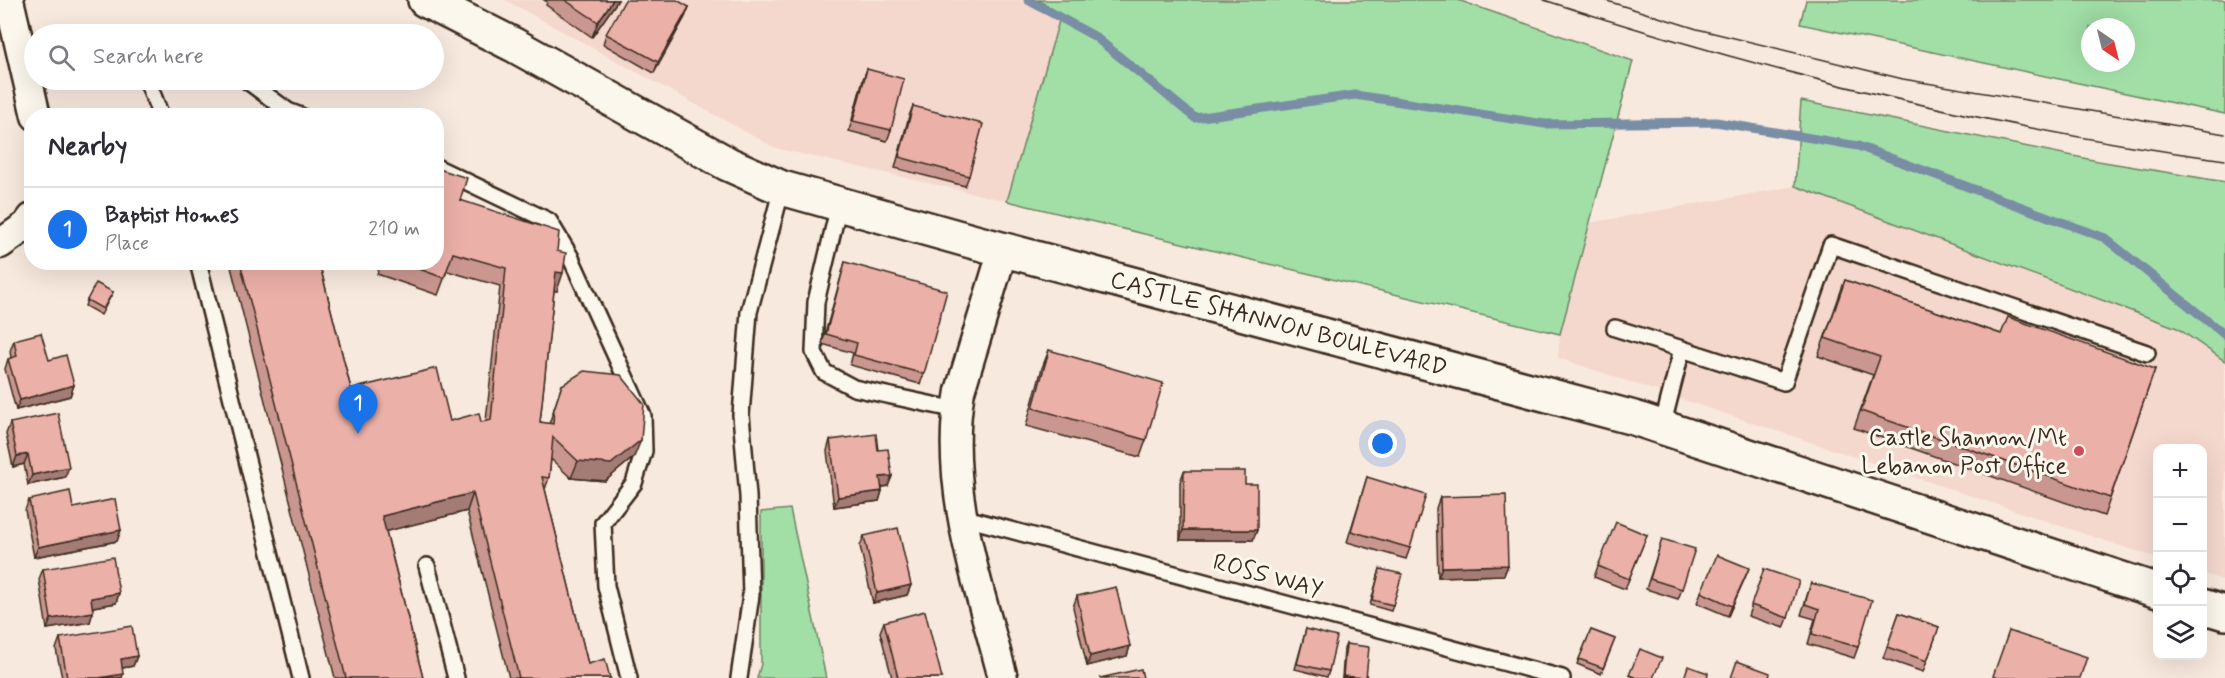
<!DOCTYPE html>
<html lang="en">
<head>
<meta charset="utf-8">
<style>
  :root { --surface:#fff; --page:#f2f2f3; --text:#2b2b33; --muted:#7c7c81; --line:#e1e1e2; --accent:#1a73e8 }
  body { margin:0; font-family:Mynerve,sans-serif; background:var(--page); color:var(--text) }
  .controls { position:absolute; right:18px; bottom:18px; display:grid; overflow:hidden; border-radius:12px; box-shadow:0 6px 24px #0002 }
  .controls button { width:54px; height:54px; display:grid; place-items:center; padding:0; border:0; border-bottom:2px solid var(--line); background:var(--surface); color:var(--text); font:30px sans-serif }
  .compass { position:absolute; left:2081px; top:18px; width:54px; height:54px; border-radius:50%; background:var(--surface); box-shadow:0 6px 24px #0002; rotate:145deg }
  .you { position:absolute; left:1383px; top:444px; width:21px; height:21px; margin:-15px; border:4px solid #fff; border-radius:50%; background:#1a73e8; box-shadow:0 0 0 9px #1a73e833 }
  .badge { display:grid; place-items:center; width:39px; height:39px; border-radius:50%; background:var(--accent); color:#fff; font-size:20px; font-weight:700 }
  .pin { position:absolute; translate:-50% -50px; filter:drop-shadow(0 2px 3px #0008) }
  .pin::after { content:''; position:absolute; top:32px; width:21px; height:18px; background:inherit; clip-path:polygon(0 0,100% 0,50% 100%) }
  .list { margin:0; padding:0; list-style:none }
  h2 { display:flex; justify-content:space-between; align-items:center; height:78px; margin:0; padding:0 24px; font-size:26px }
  h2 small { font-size:20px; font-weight:400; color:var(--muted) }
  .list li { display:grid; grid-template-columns:39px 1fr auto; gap:18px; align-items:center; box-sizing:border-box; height:84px; padding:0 24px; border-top:2px solid var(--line) }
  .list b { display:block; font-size:22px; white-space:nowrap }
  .list p { margin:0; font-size:20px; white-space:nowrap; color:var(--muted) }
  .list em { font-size:20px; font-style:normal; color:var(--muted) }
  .icon { flex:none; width:33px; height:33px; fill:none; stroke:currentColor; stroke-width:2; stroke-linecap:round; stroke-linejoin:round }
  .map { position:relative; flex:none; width:2225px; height:678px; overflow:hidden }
  .search { position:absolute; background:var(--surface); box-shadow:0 6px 24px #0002; left:24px; top:24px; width:420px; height:66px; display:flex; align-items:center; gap:15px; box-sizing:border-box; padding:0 21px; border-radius:33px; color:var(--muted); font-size:22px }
  .panel { position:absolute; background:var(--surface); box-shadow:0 6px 24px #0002; left:24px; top:108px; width:420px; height:162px; border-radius:24px }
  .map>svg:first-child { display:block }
</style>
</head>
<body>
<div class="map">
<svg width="2225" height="678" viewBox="0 0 2225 678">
  <rect width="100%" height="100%" fill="#f8e9de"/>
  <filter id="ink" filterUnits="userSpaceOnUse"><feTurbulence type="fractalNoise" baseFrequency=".0167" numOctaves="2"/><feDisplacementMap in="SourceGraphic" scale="12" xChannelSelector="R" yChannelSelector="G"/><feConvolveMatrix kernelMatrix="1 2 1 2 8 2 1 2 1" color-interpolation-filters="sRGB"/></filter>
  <g filter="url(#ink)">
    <g fill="#f4d8ce">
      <path d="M505,0H1038L1061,13L1007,201L775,148Z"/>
      <path d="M1795,186L2177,328L2225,361V581L2203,573L2202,448H2158L2157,558L1558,358L1560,334L1589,223Z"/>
    </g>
    <g fill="#a2dfa7" stroke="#6e8462" stroke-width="1.5" fill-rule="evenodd">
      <path d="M1038,0H1458L1633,61L1560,334L1007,201L1061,14Z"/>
      <path d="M1806,0H2225V114L1800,24ZM2090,27H2126V63H2090Z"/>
      <path d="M1801,101L2098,161L2225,182V361L2177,328L1795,186Z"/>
      <path d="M790,509L826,678H757L761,664V512Z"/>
    </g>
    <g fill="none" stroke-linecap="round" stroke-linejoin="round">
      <path stroke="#798da4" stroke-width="9" d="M1028,0L1094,36L1195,118L1355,95L1545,124L1716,122L1858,146L2105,238L2225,335"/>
      <defs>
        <g id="lane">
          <path d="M147,80L161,116"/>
          <path d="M246,80L288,111L301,116"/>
          <path d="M436,167L549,221L570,256L643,416L644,451L634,483L603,523L606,586L629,678"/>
          <path d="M839,205L816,302L814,352L824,372L854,388L957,410"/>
          <path d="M198,262L301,678"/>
          <path d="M1615,328L1682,349"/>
          <path d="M1662,427L1682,349L1784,382L1831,245L2147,353"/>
          <path d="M962,517L1562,678"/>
          <path d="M427,566L456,678"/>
          <path d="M739,678L751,595L748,496L741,415L749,312L782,188"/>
        </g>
        <g id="street">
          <path d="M9,0L36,116"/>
          <path d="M0,244L27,225L32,218"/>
          <path d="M1003,678C979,585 943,488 960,391L1003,250"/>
        </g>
        <g id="secondary">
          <path d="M425,0L514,45L728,164L782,188L971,241L1634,418L2158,591"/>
          <path d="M2202,606L2225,613"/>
        </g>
      </defs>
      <use href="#lane" stroke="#3b2a1e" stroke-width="20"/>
      <use href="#street" stroke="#3b2a1e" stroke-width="33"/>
      <use href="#secondary" stroke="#3b2a1e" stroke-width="38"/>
      <use href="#lane" stroke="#fbf7ec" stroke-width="15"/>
      <use href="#street" stroke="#fbf7ec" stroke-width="28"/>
      <use href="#secondary" stroke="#fbf7ec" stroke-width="33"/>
      <g stroke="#3b2a1e" stroke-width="1.5">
        <path d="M1544,0C1766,72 1993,129 2225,160"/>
        <path d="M1604,0L1697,29L1903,79L2225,134"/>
      </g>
    </g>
    <g fill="#ca9790" stroke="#3b2a1e" stroke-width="1.5">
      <path d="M544,0H618L592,37L546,5L547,2Z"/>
      <path d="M689,7L685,17L654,73L603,44L606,34Z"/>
      <path d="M867,69L891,130L887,141L849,131L863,79Z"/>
      <path d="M913,106L969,176L965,186L895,168L909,116Z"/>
      <path d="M460,200L557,251V291L554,290L540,422L549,424L562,385L634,457L605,481L571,478L551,459L549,478L545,489L588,664L610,678H509L467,511L386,531L423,678H335L231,267L232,262H319L351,389L450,421L481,422L486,421L500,286L447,271L438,295L377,274L381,262H436Z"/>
      <path d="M845,262L924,374L920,384L850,365L853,353L822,344L842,273Z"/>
      <path d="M1845,280L2001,334L2155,369L2104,516L1854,428L1873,375L1818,356Z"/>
      <path d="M113,292L101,315L85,306L87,300Z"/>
      <path d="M14,340L49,360L74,385L70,396L16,410L5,369L8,359L11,358L10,351Z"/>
      <path d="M1049,350L1146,440L1140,457L1026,426L1042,368Z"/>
      <path d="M10,423L65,477L28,485L24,464L13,467L6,434Z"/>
      <path d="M830,440L878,450L892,476L888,486L882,487V491L879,501L834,507L827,451Z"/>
      <path d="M1184,471L1245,484L1257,530L1253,540H1180V482Z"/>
      <path d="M1367,477L1410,548L1406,559L1347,542Z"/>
      <path d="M1440,497L1508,565L1504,575L1438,577L1436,508Z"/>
      <path d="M29,500L73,508L121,530L117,541L34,557L25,510Z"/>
      <path d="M1647,535L1625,589L1594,577L1598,566Z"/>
      <path d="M864,536L911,585L907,595L873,603L860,546Z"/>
      <path d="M1659,549L1682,589L1678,599L1646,589Z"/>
      <path d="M1749,568L1728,616L1697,603L1701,592Z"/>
      <path d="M43,569L119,593L116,603L93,607L90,622L47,629L39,579Z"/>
      <path d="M1380,569L1393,605L1391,611L1370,605Z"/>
      <path d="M1764,569L1788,618L1784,628L1748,616Z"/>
      <path d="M1811,583L1858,647L1854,658L1808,644L1815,619L1801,615Z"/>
      <path d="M1077,596L1130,646L1127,656L1087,666L1073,607Z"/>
      <path d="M1899,613L1939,627L1923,672L1883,658Z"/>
      <path d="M884,622L942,678H892L880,632Z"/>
      <path d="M1306,629L1329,671L1327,677L1295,669Z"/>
      <path d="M1591,630L1615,639L1601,674L1577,664Z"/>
      <path d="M60,638L137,656L133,666L122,668V678H62L56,649Z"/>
      <path d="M1346,644L1366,678H1342L1344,649Z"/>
    </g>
    <g fill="#a47b76" stroke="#3b2a1e" stroke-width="1.5">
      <path d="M613,0H618L592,37L598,22Z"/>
      <path d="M689,7L685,17L654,73L658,62Z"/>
      <path d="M556,272L563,273L557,291L549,290Z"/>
      <path d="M74,385L70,396L16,410L20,400Z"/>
      <path d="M641,440L634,457L605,481L571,478L578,461Z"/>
      <path d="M28,454L24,464L13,467L17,456Z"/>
      <path d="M69,467L65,477L28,485L32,475Z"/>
      <path d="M892,476L888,486L877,488L880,477Z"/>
      <path d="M882,491L879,501L834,507L838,497Z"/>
      <path d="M473,493L467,511L376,534L382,516Z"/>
      <path d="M121,530L117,541L34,557L38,547Z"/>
      <path d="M1183,530H1257L1253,540H1180Z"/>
      <path d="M1508,565L1504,575L1438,577L1442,567Z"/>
      <path d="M1749,568L1745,578L1728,616L1732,606Z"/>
      <path d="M911,585L907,595L873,603L877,593Z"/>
      <path d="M119,593L116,603L87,608L91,598Z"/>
      <path d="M93,612L90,622L47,629L51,619Z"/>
      <path d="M1130,646L1127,656L1087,666L1090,656Z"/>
      <path d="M137,656L133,666L117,669L121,659Z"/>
      <path d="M123,674L122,678H99Z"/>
      <path d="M1343,676L1365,678H1342Z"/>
    </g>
    <g fill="#ebb0a8" stroke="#3b2a1e" stroke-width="1.5">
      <path d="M565,0H613L598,22Z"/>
      <path d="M625,0H677L689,7L658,62L606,34Z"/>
      <path d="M867,69L904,79L891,130L853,121Z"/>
      <path d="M913,106L983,124L969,176L899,157Z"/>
      <path d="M436,168L467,178L460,200L559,232L557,251L566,253L563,273L556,272L540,422L553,424L554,409L562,385L584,371L621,375L644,404L641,440L611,464L578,461L553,437L549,478L542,477L588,664L605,659L610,678H519L473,493L382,516L423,678H346L240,262H319L351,389L437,368L450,421L479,413L481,422L491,420L506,268L453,253L444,278L400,262H436Z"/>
      <path d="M845,262L947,291L924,374L854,355L857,343L826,334Z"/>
      <path d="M1845,280L2001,334L2008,317L2155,369L2110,498L1861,411L1880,357L1825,338Z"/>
      <path d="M96,283L113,292L103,309L87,300Z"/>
      <path d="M41,333L49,360L66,355L74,385L20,400L8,359L17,356L14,340Z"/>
      <path d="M1049,350L1163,383L1146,440L1033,408Z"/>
      <path d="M58,413L69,467L32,475L28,454L17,456L10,423Z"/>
      <path d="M876,434L878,450L888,449L892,476L880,477L882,491L838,497L830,440Z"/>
      <path d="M1184,471H1245V484H1257V530H1183Z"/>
      <path d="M1367,477L1426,495L1410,548L1351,531Z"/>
      <path d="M70,491L73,508L115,499L121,530L38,547L29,500Z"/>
      <path d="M1506,495L1508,565L1442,567L1440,497Z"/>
      <path d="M1616,522L1647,535L1629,579L1598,566Z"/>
      <path d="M898,528L911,585L877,593L864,536Z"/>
      <path d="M1662,539L1695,549L1682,589L1650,579Z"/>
      <path d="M1717,555L1749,568L1732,606L1701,592Z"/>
      <path d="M113,557L119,593L91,598L93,612L51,619L43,569Z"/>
      <path d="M1380,569L1402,574L1393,605L1372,600Z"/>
      <path d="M1764,569L1799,581L1788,618L1751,605Z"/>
      <path d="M1811,583L1872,600L1858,647L1812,634L1819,609L1805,604Z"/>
      <path d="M1116,587L1130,646L1090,656L1077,596Z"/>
      <path d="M925,611L942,678H898L884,622Z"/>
      <path d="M1899,613L1939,627L1927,661L1887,647Z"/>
      <path d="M132,626L137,656L121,659L123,674L99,678H67L60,638Z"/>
      <path d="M1306,629L1337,637L1329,671L1297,664Z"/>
      <path d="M1591,630L1615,639L1603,668L1579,659Z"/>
      <path d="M2009,631L2087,657L2080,678H1998L1993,676Z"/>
      <path d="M1346,644L1369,647L1366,678L1343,676Z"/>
      <path d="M1640,649L1662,658L1653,678H1637L1629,675Z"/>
      <path d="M1737,661L1770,673L1769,678H1731Z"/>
      <path d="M1688,666L1708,673L1707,678H1684Z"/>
      <path d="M1141,669L1143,678H1100Z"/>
    </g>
  </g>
  <circle fill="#d1495b" stroke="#fbf7ec" stroke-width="2" cx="2079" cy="451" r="6"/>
  <g text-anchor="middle" stroke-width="6" stroke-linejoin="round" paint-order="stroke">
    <g font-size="24" fill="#3b2a1e" stroke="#fbf7ec">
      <text transform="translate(1279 323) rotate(15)" y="8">CASTLE SHANNON BOULEVARD</text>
      <text transform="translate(1268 575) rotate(15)" y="8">ROSS WAY</text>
    </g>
    <g font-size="24" fill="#3b2a1e" stroke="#fbf7ec" text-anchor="end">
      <text x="2067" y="445">Castle Shannon/Mt<tspan x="2067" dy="28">Lebanon Post Office</tspan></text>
    </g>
  </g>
</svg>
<div class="controls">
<button>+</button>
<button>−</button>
<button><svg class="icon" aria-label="locate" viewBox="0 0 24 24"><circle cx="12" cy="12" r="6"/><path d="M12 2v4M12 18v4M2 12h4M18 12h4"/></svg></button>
<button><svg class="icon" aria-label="layers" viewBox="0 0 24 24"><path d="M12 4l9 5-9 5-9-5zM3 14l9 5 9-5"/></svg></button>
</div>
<svg class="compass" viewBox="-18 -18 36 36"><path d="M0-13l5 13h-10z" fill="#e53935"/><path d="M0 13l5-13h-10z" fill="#7c7c81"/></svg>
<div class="you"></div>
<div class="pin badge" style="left:358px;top:434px">1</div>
<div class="search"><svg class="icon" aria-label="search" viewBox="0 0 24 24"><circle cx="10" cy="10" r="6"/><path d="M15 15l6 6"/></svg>Search here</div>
<section class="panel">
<h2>Nearby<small></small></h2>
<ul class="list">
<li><span class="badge">1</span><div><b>Baptist Homes</b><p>Place</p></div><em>210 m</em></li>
</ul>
</section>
</div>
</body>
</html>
